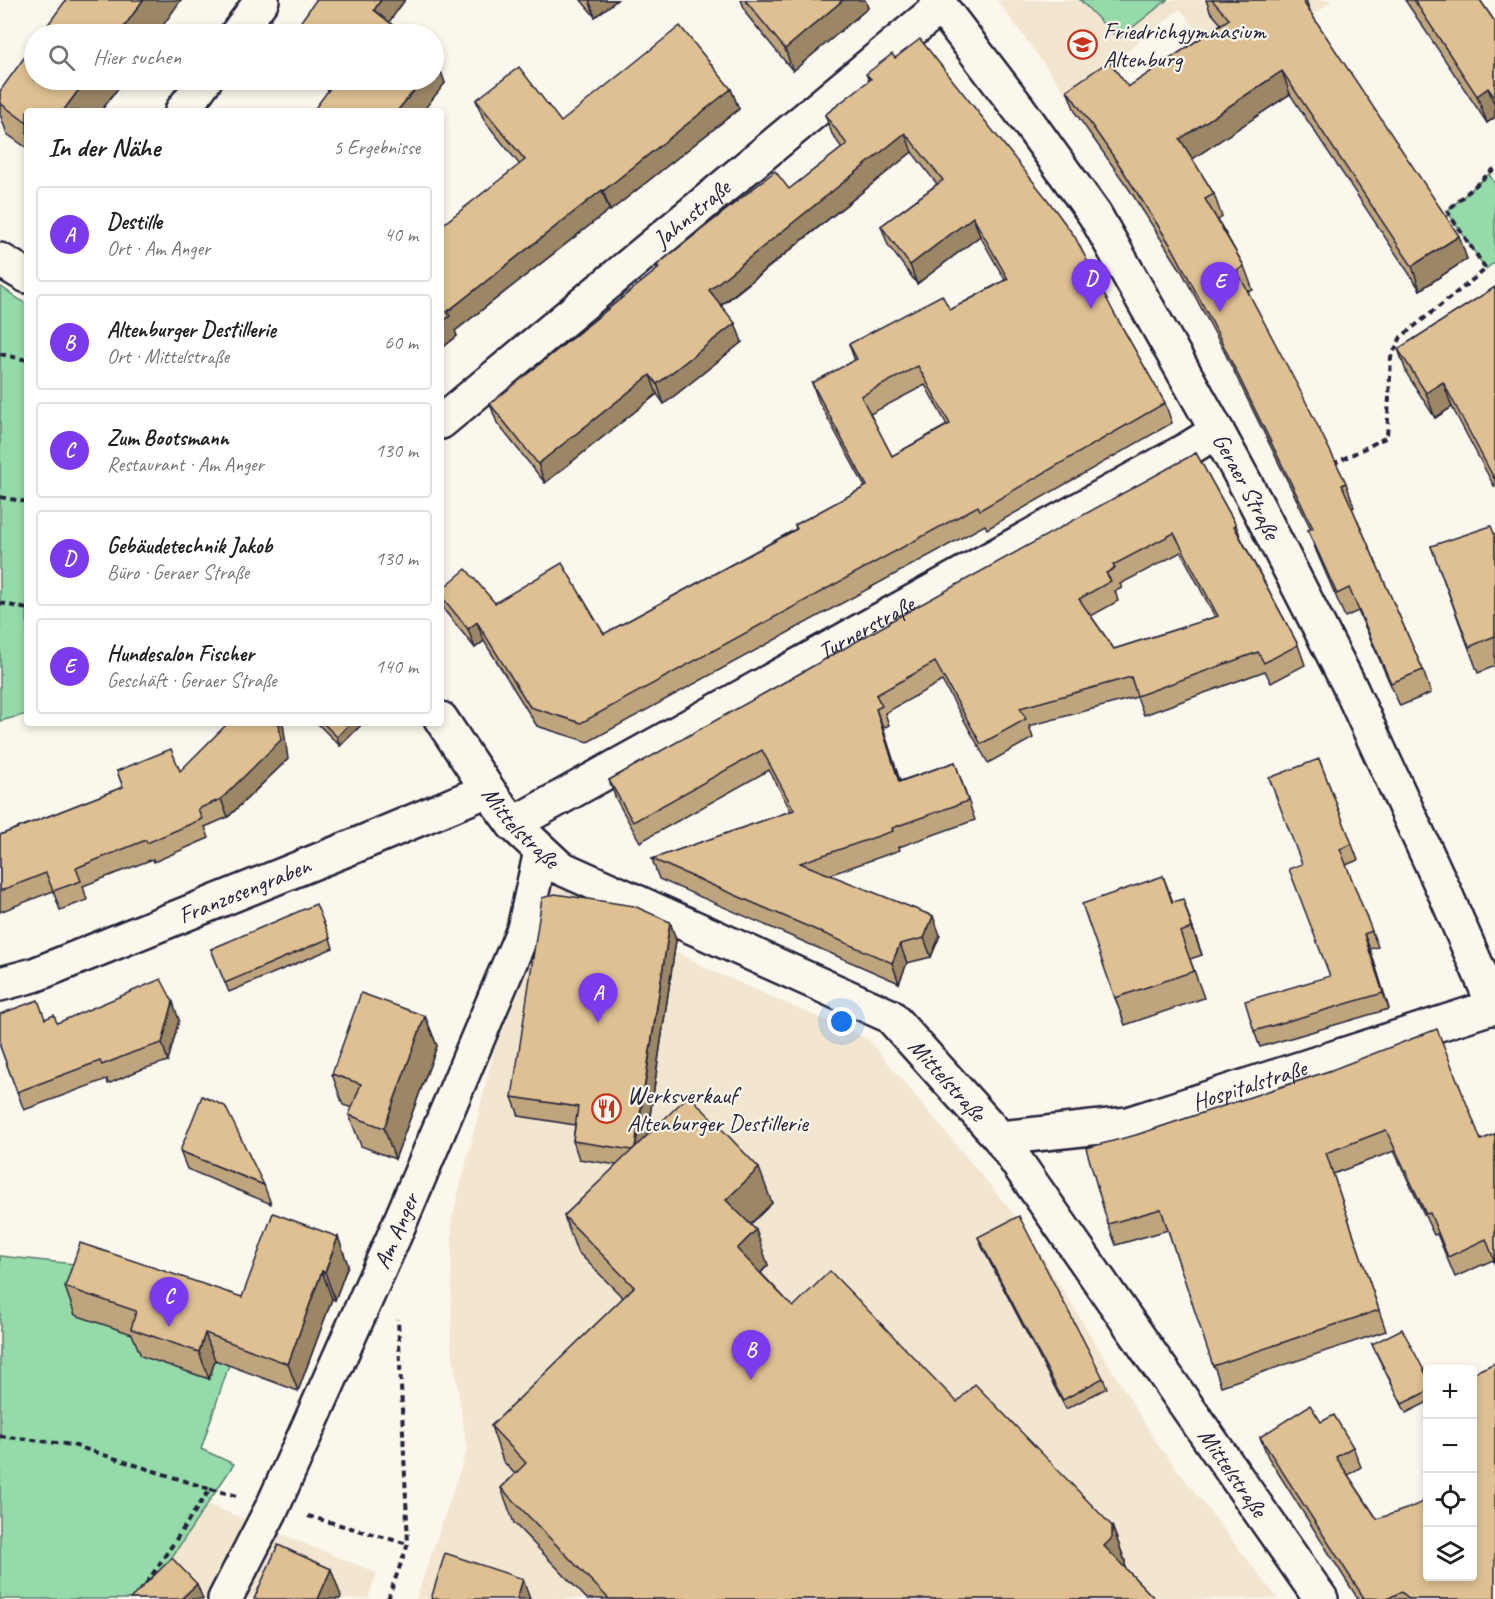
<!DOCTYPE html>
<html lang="de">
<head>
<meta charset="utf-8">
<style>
  :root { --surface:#fff; --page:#f6f6f6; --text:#202124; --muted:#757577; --line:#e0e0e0; --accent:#7c3aed }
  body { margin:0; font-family:Caveat,sans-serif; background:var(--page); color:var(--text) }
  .controls { position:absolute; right:18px; bottom:18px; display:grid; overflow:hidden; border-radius:6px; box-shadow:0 3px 9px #0003 }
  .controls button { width:54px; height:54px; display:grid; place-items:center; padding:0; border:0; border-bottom:2px solid var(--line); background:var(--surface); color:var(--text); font:30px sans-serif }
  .you { position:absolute; left:842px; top:1022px; width:21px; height:21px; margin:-15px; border:4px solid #fff; border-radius:50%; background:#1a73e8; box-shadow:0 0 0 9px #1a73e833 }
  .badge { display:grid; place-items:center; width:39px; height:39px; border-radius:50%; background:var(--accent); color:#fff; font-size:20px; font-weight:700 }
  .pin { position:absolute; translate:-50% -50px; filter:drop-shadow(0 2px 3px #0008) }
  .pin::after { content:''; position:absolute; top:32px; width:21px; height:18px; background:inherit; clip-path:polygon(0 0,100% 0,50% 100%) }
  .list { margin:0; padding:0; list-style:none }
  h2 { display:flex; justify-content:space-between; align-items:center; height:78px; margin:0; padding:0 24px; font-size:26px }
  h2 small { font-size:20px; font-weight:400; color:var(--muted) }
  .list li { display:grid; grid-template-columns:39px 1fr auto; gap:18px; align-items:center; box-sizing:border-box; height:96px; margin:0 12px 12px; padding:0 12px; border:2px solid var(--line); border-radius:6px }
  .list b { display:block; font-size:22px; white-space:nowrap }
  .list p { margin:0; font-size:20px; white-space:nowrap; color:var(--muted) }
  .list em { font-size:20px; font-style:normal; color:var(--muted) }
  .icon { flex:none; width:33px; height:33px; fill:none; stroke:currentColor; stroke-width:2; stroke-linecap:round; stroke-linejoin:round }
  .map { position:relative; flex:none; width:1495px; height:1599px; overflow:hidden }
  .search { position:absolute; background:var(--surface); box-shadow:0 3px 9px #0003; left:24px; top:24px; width:420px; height:66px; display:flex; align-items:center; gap:15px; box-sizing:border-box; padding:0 21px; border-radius:33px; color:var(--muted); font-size:22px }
  .panel { position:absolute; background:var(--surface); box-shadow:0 3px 9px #0003; left:24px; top:108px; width:420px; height:618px; border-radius:6px }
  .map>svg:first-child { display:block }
</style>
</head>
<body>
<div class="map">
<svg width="1495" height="1599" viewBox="0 0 1495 1599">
  <rect width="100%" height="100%" fill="#fbf7ec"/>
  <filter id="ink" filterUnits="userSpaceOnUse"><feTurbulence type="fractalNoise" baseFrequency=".0167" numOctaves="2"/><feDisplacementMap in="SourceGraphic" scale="12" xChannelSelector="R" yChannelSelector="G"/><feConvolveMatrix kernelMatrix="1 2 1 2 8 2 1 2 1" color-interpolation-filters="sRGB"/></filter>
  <g filter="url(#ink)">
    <g fill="#f2e6d1">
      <path d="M997,0H1332L1238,82L1180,9L1069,98Z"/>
      <path d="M555,884L708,969L868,1039L1023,1225L1158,1445L1278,1599H416L467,1450L451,1344L452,1219L496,1043Z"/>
      <path d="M207,1504L377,1573L368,1599H144Z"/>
    </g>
    <g fill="#94dba9" stroke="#5b7e72" stroke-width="1.5">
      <path d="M1080,0H1167L1118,39Z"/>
      <path d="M1489,174L1495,184V262L1486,269L1447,211Z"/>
      <path d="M0,286L27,305V714L0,721Z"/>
      <path d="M0,1256L102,1267L245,1317L201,1449L234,1464L144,1599H0Z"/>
    </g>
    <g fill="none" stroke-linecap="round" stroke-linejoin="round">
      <defs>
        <g id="minor">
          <path d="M237,34L262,0"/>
          <path d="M182,111L205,80"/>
          <path d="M0,260L27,276"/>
          <path id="s1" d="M441,422L941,6"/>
          <path id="s2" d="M441,719L488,790L513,824L559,867L890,1016L1000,1138L1321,1599"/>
          <path id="s3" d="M513,824L1188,449L1217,431"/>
          <path id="s4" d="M0,984L34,975L352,847L488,790"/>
          <path id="s5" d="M1000,1138L1128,1124L1495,1006"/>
          <path id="s6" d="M225,1599L273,1506L395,1234L524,929L541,851"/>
        </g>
        <g id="major">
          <path id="s7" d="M936,0L1019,109L1095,215L1217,431L1256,503L1349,685L1445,893L1495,1008"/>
        </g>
      </defs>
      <use href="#minor" stroke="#22223b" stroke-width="38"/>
      <use href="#major" stroke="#22223b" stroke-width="38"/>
      <g stroke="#22223b" stroke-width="4" stroke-dasharray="6 4.5" stroke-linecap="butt">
        <path d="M0,354L27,360"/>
        <path d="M1333,464L1387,437L1391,357L1401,337L1486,269L1447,211L1495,168"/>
        <path d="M0,497L27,502"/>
        <path d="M0,603L27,609"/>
        <path d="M0,1436L73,1445L210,1489L146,1584"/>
        <path d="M210,1489L237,1496"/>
        <path d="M308,1516L408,1544"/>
        <path d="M388,1599L408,1544L398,1319"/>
      </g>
      <use href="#minor" stroke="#fbf7ec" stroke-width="33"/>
      <use href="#major" stroke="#fbf7ec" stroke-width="33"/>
    </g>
    <g fill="#bfa57e" stroke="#22223b" stroke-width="1.5" fill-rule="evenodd">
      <path d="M581,0H617L595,17Z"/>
      <path d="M741,0H865L868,8L793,71L747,15Z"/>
      <path d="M1206,0H1306L1310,12L1467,259L1420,290L1290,94L1192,159L1214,194L1222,217L1218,220L1244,266L1253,290L1248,292L1346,483L1354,507L1352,508L1423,670L1431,693L1400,706L1358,611L1345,617L1317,553L1308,530L1311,529L1221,345L1182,272L1129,189L1076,114L1067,90L1128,87L1221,24L1210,11Z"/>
      <path d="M1405,0H1480L1495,22V117L1487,123Z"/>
      <path d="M437,61L445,83L328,90L314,80H434Z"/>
      <path d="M866,74L1114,313L1165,403L1172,423L987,529L985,525L588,742L537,726L484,641L475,648L445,611L441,601V590L495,603L604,634L796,529L795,525L865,487L819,402L812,383L855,361L849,344L950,310L1005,280L980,236L917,284L888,245L881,226L937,184L912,152L721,306L742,342L664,404L657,394L545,483L497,423L490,404L658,269L657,265L789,189L842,148L832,134L825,115L869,81ZM925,385L947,425L892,456L870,414Z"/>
      <path d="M34,80H124L101,111H27V148L7,134L0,114V91Z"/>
      <path d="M731,89L739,109L610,211L609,210L455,331L457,336L441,349V226L520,165L484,120L476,100L561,122Z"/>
      <path d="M1495,287V488L1452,407L1435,418L1407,374L1398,349Z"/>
      <path d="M1196,453L1236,525L1241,538L1298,645L1305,665L1271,683L1265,671L1144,715L1137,697L1029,726L1033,738L988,763L942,681L885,713L889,725L883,728L900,781L955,762L975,820L899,847L900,850L829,875L940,935L931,957L907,963L899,983L659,879L652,859L791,811L769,770L640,842L616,799L609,780ZM1181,552L1215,617L1114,649L1091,616L1118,601L1115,591L1122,588L1120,584Z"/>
      <path d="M1495,536V666L1478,673L1431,546Z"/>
      <path d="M317,723H363L340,746Z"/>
      <path d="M288,759L228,817L205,827L209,838L154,862L153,859L83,886L87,900L60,910L53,891L0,912V835L123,787L117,771H180Z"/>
      <path d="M1319,759L1358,860L1346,865L1378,947L1370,949L1389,1009L1260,1047L1254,1031L1330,976L1302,864Z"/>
      <path d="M1163,876L1173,902L1192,926L1202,955L1190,959L1204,998L1125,1025L1115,998Z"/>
      <path d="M670,922L676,940L647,1136L772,1203L750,1225L768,1265L761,1273L793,1307L957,1402L1112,1526L1125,1561V1568L1155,1599H587L514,1523L501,1488L515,1474L503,1461L491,1426L623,1298L577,1251L564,1216L617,1165L579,1159L573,1141L575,1125L519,1116L512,1097Z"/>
      <path d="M330,938L333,948L229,992L211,949Z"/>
      <path d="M425,1016L437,1046L395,1159L361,1146L349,1115L352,1108L343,1105L332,1074Z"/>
      <path d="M45,1019L57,1023L179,1020L168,1061L140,1070L108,1084L107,1079L24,1110L0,1046Z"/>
      <path d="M1329,1071L1481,1140L1495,1134V1265L1493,1260L1455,1277L1437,1234L1434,1235L1394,1151L1333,1174L1386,1331L1221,1386L1168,1230L1116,1245L1108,1224L1136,1135Z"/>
      <path d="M180,1151L264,1185L271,1204L187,1169Z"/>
      <path d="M338,1237L348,1265L335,1300L332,1299L298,1391L215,1360L209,1379L141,1356L132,1334L75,1315L65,1287L242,1297Z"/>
      <path d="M978,1237L1103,1378L1107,1388L1066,1409L982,1247Z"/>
      <path d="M1372,1344L1428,1378V1402L1406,1413L1376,1353Z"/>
      <path d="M1321,1422L1353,1447L1361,1467L1348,1475L1377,1519L1473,1576L1495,1599H1358L1268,1457L1260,1437Z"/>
    </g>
    <g fill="#9b8666" stroke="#22223b" stroke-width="1.5">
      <path d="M143,0H181L157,34H119Z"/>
      <path d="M381,0H405L382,32L374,10Z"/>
      <path d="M589,0H617L595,17Z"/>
      <path d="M843,0H865L868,8L793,71L785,49Z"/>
      <path d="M1301,0H1306L1311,16Z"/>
      <path d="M437,61L445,83L423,111H397L423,80H434V66Z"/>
      <path d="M1282,71L1290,94L1188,162L1180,139Z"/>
      <path d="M86,80H124L101,111H63Z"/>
      <path d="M1488,88L1495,106V117L1487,123L1477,96Z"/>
      <path d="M731,89L739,109L610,211L603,191Z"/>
      <path d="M905,133L912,152L716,309L709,290Z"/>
      <path d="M602,190L609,210L455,331L457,336L441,349V323L447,312Z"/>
      <path d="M973,217L980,236L917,284L910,265Z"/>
      <path d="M1459,236L1467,259L1420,290L1412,266Z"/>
      <path d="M735,323L742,342L664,404L657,384Z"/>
      <path d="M650,375L657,394L545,483L538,464Z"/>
      <path d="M1443,382L1452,407L1435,418L1426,393Z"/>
      <path d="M477,622L484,641L475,648L468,629Z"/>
      <path d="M876,709L883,728L906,801L899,782Z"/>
      <path d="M279,723H283L288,759L228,817L221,799Z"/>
      <path d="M350,723H363L340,746L337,737Z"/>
      <path d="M1183,899L1192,926L1202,955L1192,928Z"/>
      <path d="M933,916L940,935L931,957L924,938Z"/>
      <path d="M670,922L676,940L642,1169L635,1150Z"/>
      <path d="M1364,934L1370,949L1389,1009L1383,993Z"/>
      <path d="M900,944L907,963L899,983L892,963Z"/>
      <path d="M173,1002L179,1020L168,1061L162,1043Z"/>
      <path d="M425,1016L437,1046L395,1159L384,1128Z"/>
      <path d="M759,1168L772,1203L739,1235L726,1200Z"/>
      <path d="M756,1230L768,1265L750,1284L737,1249Z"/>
      <path d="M338,1237L348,1265L335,1300L325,1272Z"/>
      <path d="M322,1271L332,1299L298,1391L288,1364Z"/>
      <path d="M205,1333L215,1360L209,1379L199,1352Z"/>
      <path d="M1112,1526L1125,1561V1573L1104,1546Z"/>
      <path d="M331,1569L341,1596L340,1599H318Z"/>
      <path d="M523,1579L530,1599H517Z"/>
      <path d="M197,1584L203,1599H181Z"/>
    </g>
    <g fill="#dec092" stroke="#22223b" stroke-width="1.5" fill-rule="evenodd">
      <path d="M66,0H143L119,34H41Z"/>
      <path d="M316,0H381L374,10L404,34H292Z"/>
      <path d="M745,0H843L785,49Z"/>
      <path d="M1212,0H1302L1459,236L1412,266L1282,71L1180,139L1214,194L1205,199L1244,266L1237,271L1302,394L1346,483L1342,485L1423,670L1391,683L1349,588L1337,594L1308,530L1313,528L1212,322L1173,249L1120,166L1067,90L1109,61L1128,87L1229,19Z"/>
      <path d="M1414,0H1480L1495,22V98L1488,88L1477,96Z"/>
      <path d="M680,26L731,89L603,191L602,190L447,312L450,316L441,323V226L525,160L476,100L519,67L561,122Z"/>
      <path d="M920,39L1047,199L1075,237L1114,313L1165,403L980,510L978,506L581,723L530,707L477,622L468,629L441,596V590L466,569L495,603L562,563L604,634L797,529L795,525L867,486L812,383L857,359L849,344L942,295L950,310L1008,279L973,217L910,265L881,226L943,180L905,133L709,290L735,323L657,384L650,375L538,464L490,404L659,268L657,265L775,171L789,189L847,144L825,115L871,79L866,74L892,54L895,58ZM918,366L950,424L892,456L861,396Z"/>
      <path d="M34,44V80H86L63,111H27V123L0,103V91Z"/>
      <path d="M434,58L437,61L434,66Z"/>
      <path d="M336,80H423L397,111H313Z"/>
      <path d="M1495,287V480L1443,382L1426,393L1398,349Z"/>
      <path d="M1196,453L1236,525L1234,526L1298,645L1264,663L1258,652L1137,696L1131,677L1020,708L1026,719L981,744L935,662L876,695L882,706L876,709L899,782L955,762L968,801L892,828L893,831L800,863L933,916L924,938L900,944L892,963L652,859L794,810L762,750L633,822L609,780L799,674L889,623V622ZM1174,533L1218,616L1114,649L1079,599L1111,581L1106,573L1115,568L1113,565Z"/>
      <path d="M1491,526L1495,536V636L1469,647L1431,546Z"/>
      <path d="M228,723H279L281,740L221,799L198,809L202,819L147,843L146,840L76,868L81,881L53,891L46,873L0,891V835L123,787L117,771L171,749L180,771Z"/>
      <path d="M323,723H350L337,737Z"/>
      <path d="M1319,759L1352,844L1340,849L1372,931L1364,934L1383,993L1254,1031L1245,1001L1330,976L1289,869L1302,864L1269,778Z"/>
      <path d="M1163,876L1172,902L1183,899L1192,928L1180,932L1194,971L1115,998L1082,904Z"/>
      <path d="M555,894L634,906L670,922L635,1147L632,1150L573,1141L578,1107L512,1097L542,898Z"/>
      <path d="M316,904L330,938L225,983L211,949Z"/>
      <path d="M161,979L173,1002L162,1043L134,1052L102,1065L100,1061L17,1092L0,1046V1014L38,1000L45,1019L54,1015L57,1023Z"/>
      <path d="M361,993L425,1016L384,1128L349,1115L361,1084L332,1074Z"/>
      <path d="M1437,1029L1481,1140L1495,1134V1262L1486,1239L1448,1257L1430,1213L1426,1214L1386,1130L1326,1153L1379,1310L1213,1366L1161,1209L1108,1224L1086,1148L1136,1135L1329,1071Z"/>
      <path d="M689,1095L759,1168L726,1200L756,1230L737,1249L793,1307L830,1271L957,1402L975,1384L1112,1526V1538L1104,1546L1155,1599H609L501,1488L526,1463L491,1426L634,1287L564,1216Z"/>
      <path d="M202,1096L225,1106L264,1185L180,1151Z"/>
      <path d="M273,1213L338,1237L325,1272L322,1271L288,1364L205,1333L199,1352L131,1329L136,1311L65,1287L80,1243L242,1297Z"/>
      <path d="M1019,1216L1103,1378L1063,1400L978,1237Z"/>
      <path d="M1402,1329L1428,1378V1391L1402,1404L1372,1344Z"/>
      <path d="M1495,1363V1599H1410L1401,1592L1387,1599L1364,1598L1260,1437L1310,1405L1321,1422L1334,1415L1353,1447L1336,1457L1377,1519L1409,1508L1428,1500V1576H1473V1373Z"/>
      <path d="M278,1545L331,1569L318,1599H254Z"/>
      <path d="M445,1553L523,1579L517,1599H431Z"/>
      <path d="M172,1558L197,1584L181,1599H130Z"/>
    </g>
  </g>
  <defs>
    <symbol id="school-ring" viewBox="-11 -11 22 22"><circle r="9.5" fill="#fbf7ec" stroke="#c8321e" stroke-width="1.5"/><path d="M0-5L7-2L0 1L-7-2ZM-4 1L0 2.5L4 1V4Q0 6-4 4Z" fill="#c8321e"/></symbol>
    <symbol id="restaurant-ring" viewBox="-11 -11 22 22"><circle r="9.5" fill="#fbf7ec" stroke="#c8321e" stroke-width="1.5"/><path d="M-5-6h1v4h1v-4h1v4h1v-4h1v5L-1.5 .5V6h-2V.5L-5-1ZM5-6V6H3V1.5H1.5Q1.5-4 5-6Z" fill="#c8321e"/></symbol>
  </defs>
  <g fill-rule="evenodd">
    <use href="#school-ring" x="1066" y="28" width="33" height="33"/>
    <use href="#restaurant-ring" x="590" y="1092" width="33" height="33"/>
  </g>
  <g text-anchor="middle" stroke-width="4.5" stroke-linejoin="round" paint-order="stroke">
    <g font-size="24" fill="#22223b" stroke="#fbf7ec" text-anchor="start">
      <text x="1103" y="39">Friedrichgymnasium<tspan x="1103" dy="28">Altenburg</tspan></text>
      <text x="627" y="1103">Werksverkauf<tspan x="627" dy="28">Altenburger Destillerie</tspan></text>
    </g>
    <g font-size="24" fill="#22223b" stroke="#fbf7ec">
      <text dy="8" stroke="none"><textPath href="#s1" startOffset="326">Jahnstraße</textPath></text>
      <text dy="8" stroke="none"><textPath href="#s7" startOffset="578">Geraer Straße</textPath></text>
      <text dy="8" stroke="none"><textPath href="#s3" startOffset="404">Turnerstraße</textPath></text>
      <text dy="8" stroke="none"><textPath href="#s2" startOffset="135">Mittelstraße</textPath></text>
      <text dy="8" stroke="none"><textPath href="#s4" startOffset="262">Franzosengraben</textPath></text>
      <text dy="8" stroke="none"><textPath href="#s2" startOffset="639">Mittelstraße</textPath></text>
      <text dy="8" stroke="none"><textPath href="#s5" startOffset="256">Hospitalstraße</textPath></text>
      <text dy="8" stroke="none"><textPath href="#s6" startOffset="406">Am Anger</textPath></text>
      <text dy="8" stroke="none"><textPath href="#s2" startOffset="1125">Mittelstraße</textPath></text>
    </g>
  </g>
</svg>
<div class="controls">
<button>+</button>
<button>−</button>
<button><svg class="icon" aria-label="locate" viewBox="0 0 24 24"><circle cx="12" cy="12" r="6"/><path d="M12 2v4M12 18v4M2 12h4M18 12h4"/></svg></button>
<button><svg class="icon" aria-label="layers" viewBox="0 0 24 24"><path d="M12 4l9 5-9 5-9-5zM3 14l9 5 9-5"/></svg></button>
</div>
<div class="you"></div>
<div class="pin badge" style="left:598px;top:1023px">A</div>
<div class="pin badge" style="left:751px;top:1380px">B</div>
<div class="pin badge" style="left:169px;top:1327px">C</div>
<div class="pin badge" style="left:1091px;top:309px">D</div>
<div class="pin badge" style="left:1220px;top:312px">E</div>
<div class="search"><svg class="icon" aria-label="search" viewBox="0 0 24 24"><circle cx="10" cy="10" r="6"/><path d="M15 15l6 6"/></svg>Hier suchen</div>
<section class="panel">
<h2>In der Nähe<small>5 Ergebnisse</small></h2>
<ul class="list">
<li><span class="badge">A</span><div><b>Destille</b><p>Ort · Am Anger</p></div><em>40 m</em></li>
<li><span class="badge">B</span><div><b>Altenburger Destillerie</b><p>Ort · Mittelstraße</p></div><em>60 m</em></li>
<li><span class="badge">C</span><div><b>Zum Bootsmann</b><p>Restaurant · Am Anger</p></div><em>130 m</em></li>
<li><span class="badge">D</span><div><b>Gebäudetechnik Jakob</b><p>Büro · Geraer Straße</p></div><em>130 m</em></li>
<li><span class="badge">E</span><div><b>Hundesalon Fischer</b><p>Geschäft · Geraer Straße</p></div><em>140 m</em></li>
</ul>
</section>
</div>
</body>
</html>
